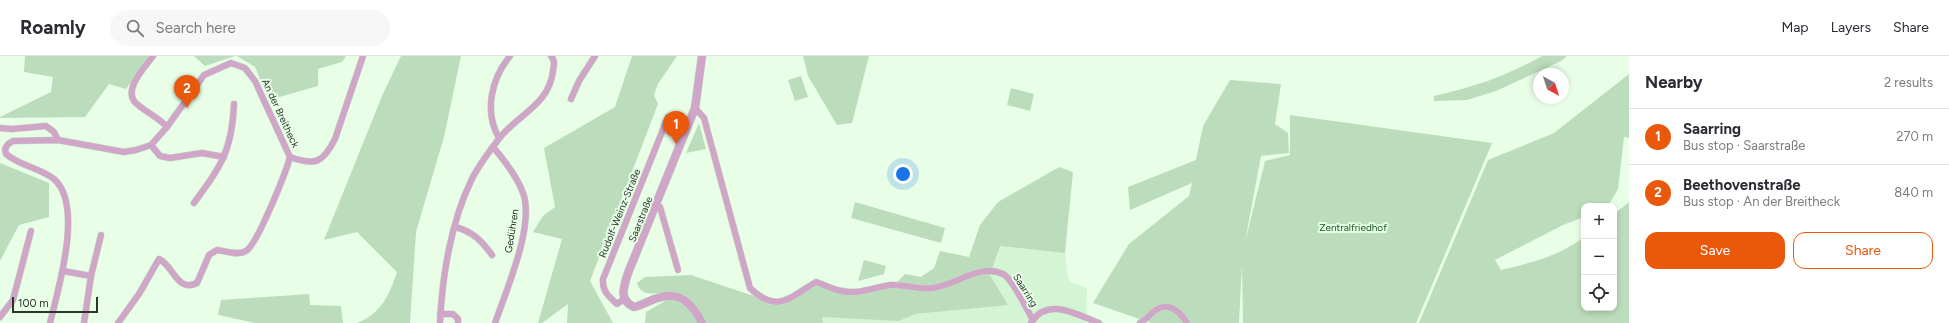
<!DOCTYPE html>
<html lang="en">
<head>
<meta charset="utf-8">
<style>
  :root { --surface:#fff; --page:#f7f7f7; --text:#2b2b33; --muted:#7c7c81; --line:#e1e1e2; --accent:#ea580c }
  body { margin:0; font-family:Figtree,sans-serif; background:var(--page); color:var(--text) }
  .controls { position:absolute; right:12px; bottom:12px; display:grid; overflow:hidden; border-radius:8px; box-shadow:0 2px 6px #0003 }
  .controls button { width:36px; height:36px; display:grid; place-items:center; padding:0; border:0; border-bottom:1px solid var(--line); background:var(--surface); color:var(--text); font:20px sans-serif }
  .compass { position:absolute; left:1533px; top:12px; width:36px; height:36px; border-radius:50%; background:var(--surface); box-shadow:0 2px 6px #0003; rotate:141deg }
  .scale { position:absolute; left:12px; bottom:10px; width:86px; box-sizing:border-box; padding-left:4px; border:2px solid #2b352a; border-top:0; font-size:11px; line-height:14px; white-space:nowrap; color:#2b352a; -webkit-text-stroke:3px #e8fee7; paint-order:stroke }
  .you { position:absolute; left:903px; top:118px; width:14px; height:14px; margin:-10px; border:3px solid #fff; border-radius:50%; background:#1a73e8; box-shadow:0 0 0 6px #1a73e833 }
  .badge { display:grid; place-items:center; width:26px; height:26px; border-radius:50%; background:var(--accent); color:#fff; font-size:13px; font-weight:700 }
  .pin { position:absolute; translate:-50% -33px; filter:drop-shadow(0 1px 2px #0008) }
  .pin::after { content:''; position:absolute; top:21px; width:14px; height:12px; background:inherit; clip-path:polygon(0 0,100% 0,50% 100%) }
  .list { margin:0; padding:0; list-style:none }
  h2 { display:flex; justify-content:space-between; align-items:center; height:52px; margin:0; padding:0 16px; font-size:17px }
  h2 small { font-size:13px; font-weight:400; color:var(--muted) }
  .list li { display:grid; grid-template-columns:26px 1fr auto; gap:12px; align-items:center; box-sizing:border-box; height:56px; padding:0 16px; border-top:1px solid var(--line) }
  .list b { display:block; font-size:15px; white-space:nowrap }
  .list p { margin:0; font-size:13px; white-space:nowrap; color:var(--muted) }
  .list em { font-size:13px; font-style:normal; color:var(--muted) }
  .actions { display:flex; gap:8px; padding:12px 16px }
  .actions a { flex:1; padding:9px 0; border:1px solid var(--accent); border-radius:12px; text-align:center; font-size:14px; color:var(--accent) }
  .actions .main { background:var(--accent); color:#fff }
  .icon { flex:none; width:22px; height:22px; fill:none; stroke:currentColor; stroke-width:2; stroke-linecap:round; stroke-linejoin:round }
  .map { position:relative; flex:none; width:1629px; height:267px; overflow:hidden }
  header { display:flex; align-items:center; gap:24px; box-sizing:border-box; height:56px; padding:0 20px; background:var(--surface); border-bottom:1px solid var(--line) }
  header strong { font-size:19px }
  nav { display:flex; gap:22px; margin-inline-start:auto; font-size:14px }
  .search { width:280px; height:36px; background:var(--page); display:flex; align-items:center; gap:10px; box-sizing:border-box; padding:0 14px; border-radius:22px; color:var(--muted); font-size:15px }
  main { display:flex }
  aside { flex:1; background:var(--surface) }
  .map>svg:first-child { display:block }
</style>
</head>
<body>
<header>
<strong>Roamly</strong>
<div class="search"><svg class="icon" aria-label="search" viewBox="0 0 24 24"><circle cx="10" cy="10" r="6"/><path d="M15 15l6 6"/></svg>Search here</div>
<nav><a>Map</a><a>Layers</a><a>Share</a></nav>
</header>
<main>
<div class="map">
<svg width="1629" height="267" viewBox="0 0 1629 267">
  <rect width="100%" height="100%" fill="#e8fee7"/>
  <path fill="#d4f5d3" d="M1000,190L1065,197L1068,222L1070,226L1087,232L1086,267H823L822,261L899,264L915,258L1007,248L990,219Z"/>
  <g fill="#bcddbb">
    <path d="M25,0H149L126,33L109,28L85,61L0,62V61L51,36L53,21L24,16Z"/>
    <path d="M194,0H235L205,10Z"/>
    <path d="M237,0H346L342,6L318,13V30L269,44L255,11Z"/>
    <path d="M401,0H461L444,81L416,176L410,267H357C382,257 389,239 397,216L357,176L324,184L382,40Z"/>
    <path d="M632,0H677L658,28L654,39L658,48L590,225L613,267H567L568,248L542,267H538L562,183L533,176L543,160L555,151L544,92L615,51Z"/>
    <path d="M803,0H869L852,67L837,69L808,20Z"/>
    <path d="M1542,0H1567L1561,5L1496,35L1467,44L1434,45V40C1476,30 1504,21 1542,0Z"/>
    <path d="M1629,18V82L1624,81L1618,133L1608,150H1584V161L1563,169L1495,204L1501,214C1530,207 1560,200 1584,181V252H1614V158L1629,146V267H1419L1488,104L1554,77Z"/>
    <path d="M801,20L808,41L795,45L788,24Z"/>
    <path d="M1230,24L1281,28L1275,68L1288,77L1289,97L1261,100L1245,186L1265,105L1290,99V59L1492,87L1416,267H1243L1242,208L1239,267H1151L1093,247L1129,188L1189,140L1192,127L1130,154L1128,131L1196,104L1203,70Z"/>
    <path d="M1011,32L1034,38L1030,55L1007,49Z"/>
    <path d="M699,67L706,93L686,97Z"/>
    <path d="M0,107L49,127V161L19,169L0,205Z"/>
    <path d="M1059,111L1073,116L1065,197L1000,190L990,219L1008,249L915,258L899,265L822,261L823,267H645L646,256L665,245L670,238C658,234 642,244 637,227L645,221L691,219L760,242L771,249L785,246L812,230H823L842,238L891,232L905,218L921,221L934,212L940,195L969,201L980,169L998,146Z"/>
    <path d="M855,146L945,172L941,187L851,162Z"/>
    <path d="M864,204L886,210L884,218L858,225Z"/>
    <path d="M309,238L310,249L341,250L343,267H255L218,259L221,244Z"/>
  </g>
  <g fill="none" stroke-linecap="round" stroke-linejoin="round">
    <defs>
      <g id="minor">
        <path d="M153,0C145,11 121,35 137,48C147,57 158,61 167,71"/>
        <path d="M571,43L579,25L595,0"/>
        <path d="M695,52L704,62L750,232C777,258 789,242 816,226C825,229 834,234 842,235C859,239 874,231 891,229C904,228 919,234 933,232C955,229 981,207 1003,218C1013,223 1027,254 1033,264"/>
        <path d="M0,72L12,73L46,70L54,76L58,84"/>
        <path d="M499,82C484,56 491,23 510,0"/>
        <path d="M151,89L160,100L170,102L202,97L224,101"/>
        <path d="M493,91C505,105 517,120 523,137C535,169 506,235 495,267"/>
        <path d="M194,147C221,110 232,95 234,48"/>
        <path d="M656,149L660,151L678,214"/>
        <path d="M455,171C472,175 482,185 492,199"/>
        <path d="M63,215L91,220"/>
        <path d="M624,243L617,248C608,240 602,235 603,223L668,61"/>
        <path d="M440,258H453L458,263V267"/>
        <path d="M0,261L13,244L31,175"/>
        <path d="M50,267C58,234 84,149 54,123C40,112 20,110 6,98L5,93L8,88L13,85L58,84L124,96L136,94L151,89L167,71L204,19L231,7L245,12L255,25L290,101C315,110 323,107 335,83L363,0"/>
        <path d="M84,267L91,220L101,179"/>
        <path d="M118,267L139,238L159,203C174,210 177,237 197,227L209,199L217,194C226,195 238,200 246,195C257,189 286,116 290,101"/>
        <path d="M440,267C442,221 451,166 471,125C478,110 488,97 498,84C516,59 549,50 553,15C554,9 555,4 551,0"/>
        <path d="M1031,267C1047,240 1077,259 1099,267"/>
        <path d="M1140,267C1145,264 1148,261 1152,257C1166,244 1178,253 1187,267"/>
      </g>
      <path id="tertiary" d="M702,267C693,249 680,234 658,242C650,244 643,249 634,251C618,244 624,230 628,217L695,52L702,0"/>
    </defs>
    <use href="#minor" stroke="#c6dac5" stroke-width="7"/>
    <use href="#tertiary" stroke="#c6dac5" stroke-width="9"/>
    <use href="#minor" stroke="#cfa6c7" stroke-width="6"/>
    <use href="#tertiary" stroke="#cfa6c7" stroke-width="8"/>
  </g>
  <g text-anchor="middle" stroke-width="4" stroke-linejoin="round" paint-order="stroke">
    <g font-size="10" fill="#2b352a" stroke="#e8fee7">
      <text transform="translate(281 57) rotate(65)" y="4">An der Breitheck</text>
      <text transform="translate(619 157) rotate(-68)" y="4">Rudolf-Weinz-Straße</text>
      <text transform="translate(640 163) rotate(-68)" y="4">Saarstraße</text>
      <text transform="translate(511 175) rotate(-81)" y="4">Gedühren</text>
      <text transform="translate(1026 234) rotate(58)" y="4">Saarring</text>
    </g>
    <g font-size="10" fill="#17591b" stroke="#e8fee7">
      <text x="1353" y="175">Zentralfriedhof</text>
    </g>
  </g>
</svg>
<div class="controls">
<button>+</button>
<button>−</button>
<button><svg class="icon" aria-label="locate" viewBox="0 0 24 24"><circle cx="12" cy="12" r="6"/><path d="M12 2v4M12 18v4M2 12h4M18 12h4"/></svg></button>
</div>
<svg class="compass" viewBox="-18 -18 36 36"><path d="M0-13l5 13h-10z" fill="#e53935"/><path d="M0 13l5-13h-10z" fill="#7c7c81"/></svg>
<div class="scale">100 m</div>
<div class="you"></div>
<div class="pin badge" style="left:676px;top:88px">1</div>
<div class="pin badge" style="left:187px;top:52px">2</div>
</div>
<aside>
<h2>Nearby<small>2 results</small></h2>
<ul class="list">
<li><span class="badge">1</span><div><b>Saarring</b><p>Bus stop · Saarstraße</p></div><em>270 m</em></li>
<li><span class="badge">2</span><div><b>Beethovenstraße</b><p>Bus stop · An der Breitheck</p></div><em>840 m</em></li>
</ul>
<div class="actions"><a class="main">Save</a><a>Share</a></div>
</aside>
</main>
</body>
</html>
